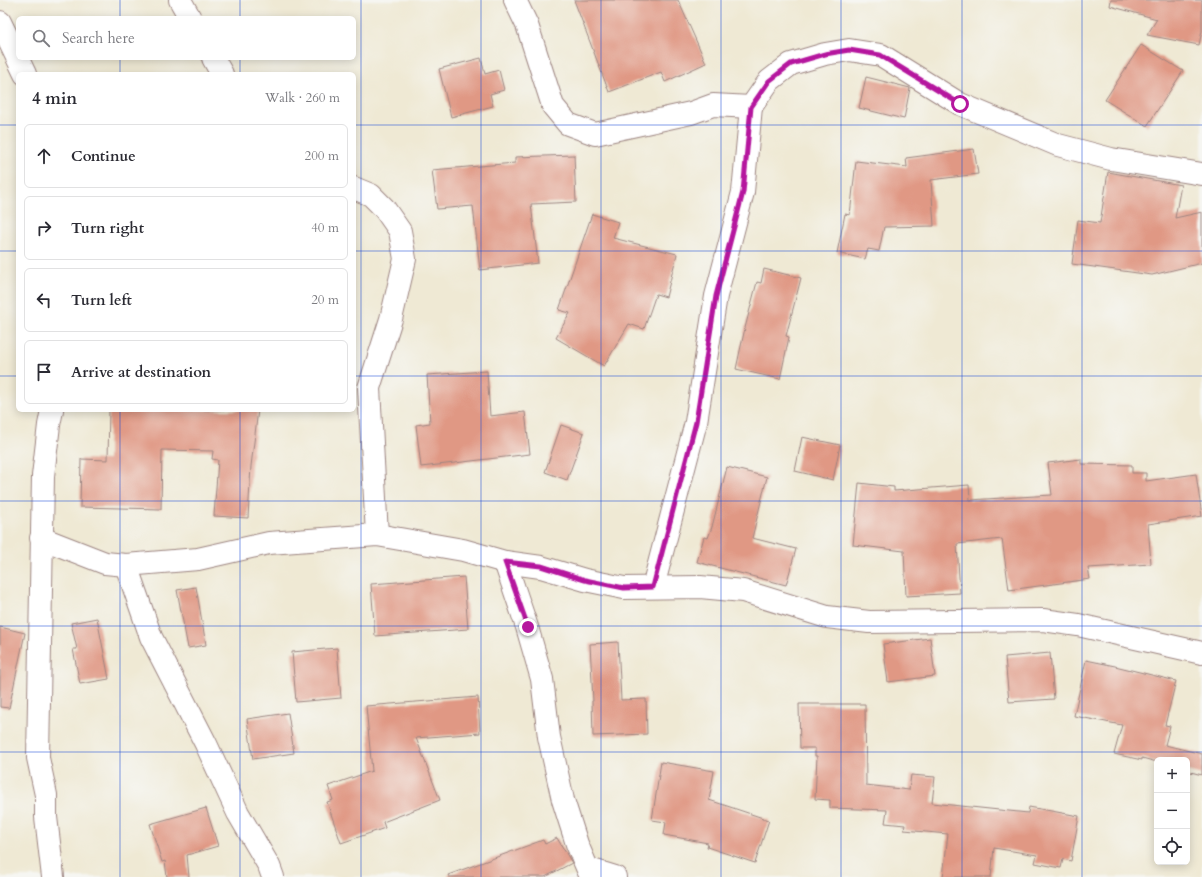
<!DOCTYPE html>
<html lang="en">
<head>
<meta charset="utf-8">
<style>
  :root { --surface:#fff; --page:#f2f2f3; --text:#2b2b33; --muted:#7c7c81; --line:#e1e1e2 }
  body { margin:0; font-family:Cardo,serif; background:var(--page); color:var(--text) }
  .controls { position:absolute; right:12px; bottom:12px; display:grid; overflow:hidden; border-radius:6px; box-shadow:0 2px 10px #0003 }
  .controls button { width:36px; height:36px; display:grid; place-items:center; padding:0; border:0; border-bottom:1px solid var(--line); background:var(--surface); color:var(--text); font:20px sans-serif }
  .stop { position:absolute; width:12px; height:12px; margin:-9px; border:3px solid #b5179e; border-radius:50%; background:#fff }
  .stop.end { background:#b5179e; border-color:#fff; box-shadow:0 1px 4px #0008 }
  .list { margin:0; padding:0; list-style:none }
  h2 { display:flex; justify-content:space-between; align-items:center; height:52px; margin:0; padding:0 16px; font-size:17px }
  h2 small { font-size:13px; font-weight:400; color:var(--muted) }
  .list li { display:grid; grid-template-columns:26px 1fr auto; gap:12px; align-items:center; box-sizing:border-box; height:64px; margin:0 8px 8px; padding:0 8px; border:1px solid var(--line); border-radius:6px }
  .list b { display:block; font-size:15px; white-space:nowrap }
  .list em { font-size:13px; font-style:normal; color:var(--muted) }
  .icon { flex:none; width:22px; height:22px; fill:none; stroke:currentColor; stroke-width:2; stroke-linecap:round; stroke-linejoin:round }
  .map { position:relative; flex:none; width:1202px; height:877px; overflow:hidden }
  .search { position:absolute; background:var(--surface); box-shadow:0 2px 10px #0003; left:16px; top:16px; width:340px; height:44px; display:flex; align-items:center; gap:10px; box-sizing:border-box; padding:0 14px; border-radius:6px; color:var(--muted); font-size:15px }
  .panel { position:absolute; background:var(--surface); box-shadow:0 2px 10px #0003; left:16px; top:72px; width:340px; height:340px; border-radius:6px }
  .map>svg:first-child { display:block }
</style>
</head>
<body>
<div class="map">
<svg width="1202" height="877" viewBox="0 0 1202 877">
  <rect width="100%" height="100%" fill="#f6f6f2"/>
  <filter id="ink" filterUnits="userSpaceOnUse"><feTurbulence type="fractalNoise" baseFrequency=".025" numOctaves="2"/><feDisplacementMap in="SourceGraphic" scale="8" xChannelSelector="R" yChannelSelector="G"/><feConvolveMatrix kernelMatrix="1 2 1 2 8 2 1 2 1" color-interpolation-filters="sRGB"/></filter>
  <filter id="wash" filterUnits="userSpaceOnUse"><feTurbulence type="fractalNoise" baseFrequency=".012" numOctaves="4" result="noise"/><feDisplacementMap in="SourceGraphic" scale="16" xChannelSelector="R" yChannelSelector="G"/><feGaussianBlur stdDeviation="0.9" result="paint"/><feColorMatrix in="noise" values="0 0 0 0 0 0 0 0 0 0 0 0 0 0 0 0 0 1.4 0 .05"/><feComposite in="paint" operator="in"/></filter>
  <g filter="url(#wash)">
    <rect width="100%" height="100%" fill="#efe9d4"/>
    <g id="blocks">
      <g fill="#e09884">
        <path d="M574,0H678L706,63L665,82L661,72L609,92Z"/>
        <path d="M1111,0H1202V31L1199,45L1147,35L1157,19L1110,6Z"/>
        <path d="M1141,45L1183,71L1147,126L1105,100Z"/>
        <path d="M481,58L485,74L499,70L504,90L490,94L493,106L451,117L439,69Z"/>
        <path d="M866,77L910,88L904,119L859,108Z"/>
        <path d="M974,149L978,174L931,180L934,226L884,227L879,251L868,249L865,259L837,253L845,214L850,215L856,161L907,167L906,158Z"/>
        <path d="M574,155L576,202L531,204L538,263L480,270L473,206L437,209L432,170L515,163V157Z"/>
        <path d="M1108,172L1181,185L1175,218L1202,212V263L1152,275L1072,264L1078,220L1100,223Z"/>
        <path d="M592,214L618,222L613,238L677,254L666,297L656,294L644,329L629,324L604,366L556,338L570,313L559,310Z"/>
        <path d="M764,269L801,278L786,336L789,337L780,379L736,369L745,328L757,282L761,283Z"/>
        <path d="M487,371L490,416L525,412L530,454L421,467L416,425L430,423L427,375Z"/>
        <path d="M109,410H258L251,466L248,518L214,516L218,460L212,459L213,451L162,450L161,509L80,507L81,459L108,460Z"/>
        <path d="M561,425L584,433L567,480L545,472Z"/>
        <path d="M802,437L840,445L833,480L795,471Z"/>
        <path d="M1081,459V464L1132,465V473H1146V481L1196,474L1202,516L1148,524L1151,564L1088,568L1090,579L1009,590L1002,539L957,544L960,593L906,596L904,551L853,545L859,483L894,487V491L969,485L970,500L1052,495L1048,463Z"/>
        <path d="M727,467L767,477L752,538L796,549L786,585L697,562L704,537L708,538L712,527Z"/>
        <path d="M464,577L468,629L375,636L371,584Z"/>
        <path d="M196,587L206,645L188,648L177,590Z"/>
        <path d="M97,618L109,679L80,684L73,649H77L71,623Z"/>
        <path d="M0,627L25,633L9,708L0,707Z"/>
        <path d="M930,638L935,676L888,682L883,644Z"/>
        <path d="M618,642L621,700L646,699L647,734L593,736L592,701H593L590,644Z"/>
        <path d="M337,648L341,698L296,702L292,652Z"/>
        <path d="M1050,653L1054,699L1009,702L1005,657Z"/>
        <path d="M1086,660L1115,666L1176,681L1165,725L1170,726L1165,745L1202,754V775L1187,771V760H1157V762L1142,758V760L1114,754L1122,725L1074,716Z"/>
        <path d="M478,697L480,733L416,738L440,800L383,822L385,828L341,843L327,802L333,800L328,786L372,771L366,706Z"/>
        <path d="M799,704H865L866,785L909,790L911,775L935,777L932,803L1028,813L1029,807L1079,816L1071,861L1063,859L1061,868L1035,863L1037,855L994,848L991,877H943L948,834L904,830L905,825L885,823L887,810L830,808V800L815,799L817,756H815V748H800Z"/>
        <path d="M288,713L294,753L253,759L247,719Z"/>
        <path d="M661,762L714,771L709,800L769,820L755,863L707,847L708,843L664,835L666,822L652,820Z"/>
        <path d="M206,808L218,846L187,855L189,877H167L165,861L162,862L150,824Z"/>
        <path d="M557,838L572,863L545,877H449L448,875L543,840L545,844Z"/>
      </g>
    </g>
  </g>
  <g filter="url(#ink)">
    <use href="#blocks" fill-opacity="0" stroke="#9c8480" stroke-width="1"/>
    <g fill="none" stroke-linecap="round" stroke-linejoin="round">
      <defs>
        <g id="minor">
          <path d="M180,0L190,18"/>
          <path d="M515,0L527,25L553,106L568,124L595,134L691,113L713,105L751,107L769,81L791,64L825,54L849,50L881,55L960,104L1058,145L1111,159L1202,174"/>
          <path d="M0,22L25,74"/>
          <path d="M213,58L222,74"/>
          <path d="M354,188L371,195L384,208L400,231L405,259L391,319L369,388L377,535"/>
          <path d="M52,410L49,425L43,476L38,758L46,795V817L53,877"/>
          <path d="M41,538L105,563L126,565L198,559L269,543L377,535L463,550L505,562L541,567L585,580L624,588L700,587L743,591L827,617L869,622L1043,620L1078,625L1202,653"/>
          <path d="M505,562L527,627L542,679L549,737L563,800L577,844L591,877"/>
          <path d="M126,565L151,637L206,744L238,813L269,866L273,877"/>
          <path d="M653,587L696,422L716,296L743,192L751,107"/>
          <path d="M589,869L615,877"/>
        </g>
      </defs>
      <use href="#minor" stroke="#9c8480" stroke-width="24"/>
      <use href="#minor" stroke="#fff" stroke-width="22"/>
    </g>
  </g>
  <g fill="none" stroke-linecap="round" stroke-linejoin="round" filter="url(#ink)">
    <path stroke="#b5179e" stroke-width="5" d="M528,627L505,562L541,566L585,580L624,588L653,587L696,422L716,296L743,192L751,107L769,81L791,64L825,54L849,50L880,55L960,104"/>
  </g>
  <path fill="none" stroke="#1d4ed8" stroke-width="1" stroke-opacity="0.55" d="M120,0V18M240,0V18M361,0V877M481,0V877M601,0V877M721,0V877M841,0V877M962,0V877M1082,0V877M120,58V74M240,58V74M0,125H18M354,125H1202M0,251H18M354,251H1202M0,376H18M354,376H1202M120,410V877M240,410V877M0,501H1202M0,626H1202M0,752H1202"/>
</svg>
<div class="controls">
<button>+</button>
<button>−</button>
<button><svg class="icon" aria-label="locate" viewBox="0 0 24 24"><circle cx="12" cy="12" r="6"/><path d="M12 2v4M12 18v4M2 12h4M18 12h4"/></svg></button>
</div>
<div class="stop" style="left:960px;top:104px"></div>
<div class="stop end" style="left:528px;top:627px"></div>
<div class="search"><svg class="icon" aria-label="search" viewBox="0 0 24 24"><circle cx="10" cy="10" r="6"/><path d="M15 15l6 6"/></svg>Search here</div>
<section class="panel">
<h2>4 min<small>Walk · 260 m</small></h2>
<ul class="list">
<li><svg class="icon" aria-label="ahead" viewBox="0 0 24 24"><path d="M12 20V5M6 11l6-6 6 6"/></svg><div><b>Continue</b></div><em>200 m</em></li>
<li><svg class="icon" aria-label="right" viewBox="0 0 24 24"><path d="M7 20v-9h11M14 6l5 5-5 5"/></svg><div><b>Turn right</b></div><em>40 m</em></li>
<li><svg class="icon" aria-label="left" viewBox="0 0 24 24"><path d="M17 20v-9H6M10 6l-5 5 5 5"/></svg><div><b>Turn left</b></div><em>20 m</em></li>
<li><svg class="icon" aria-label="arrive" viewBox="0 0 24 24"><path d="M6 21V4h12l-3 4 3 4H6"/></svg><div><b>Arrive at destination</b></div></li>
</ul>
</section>
</div>
</body>
</html>
